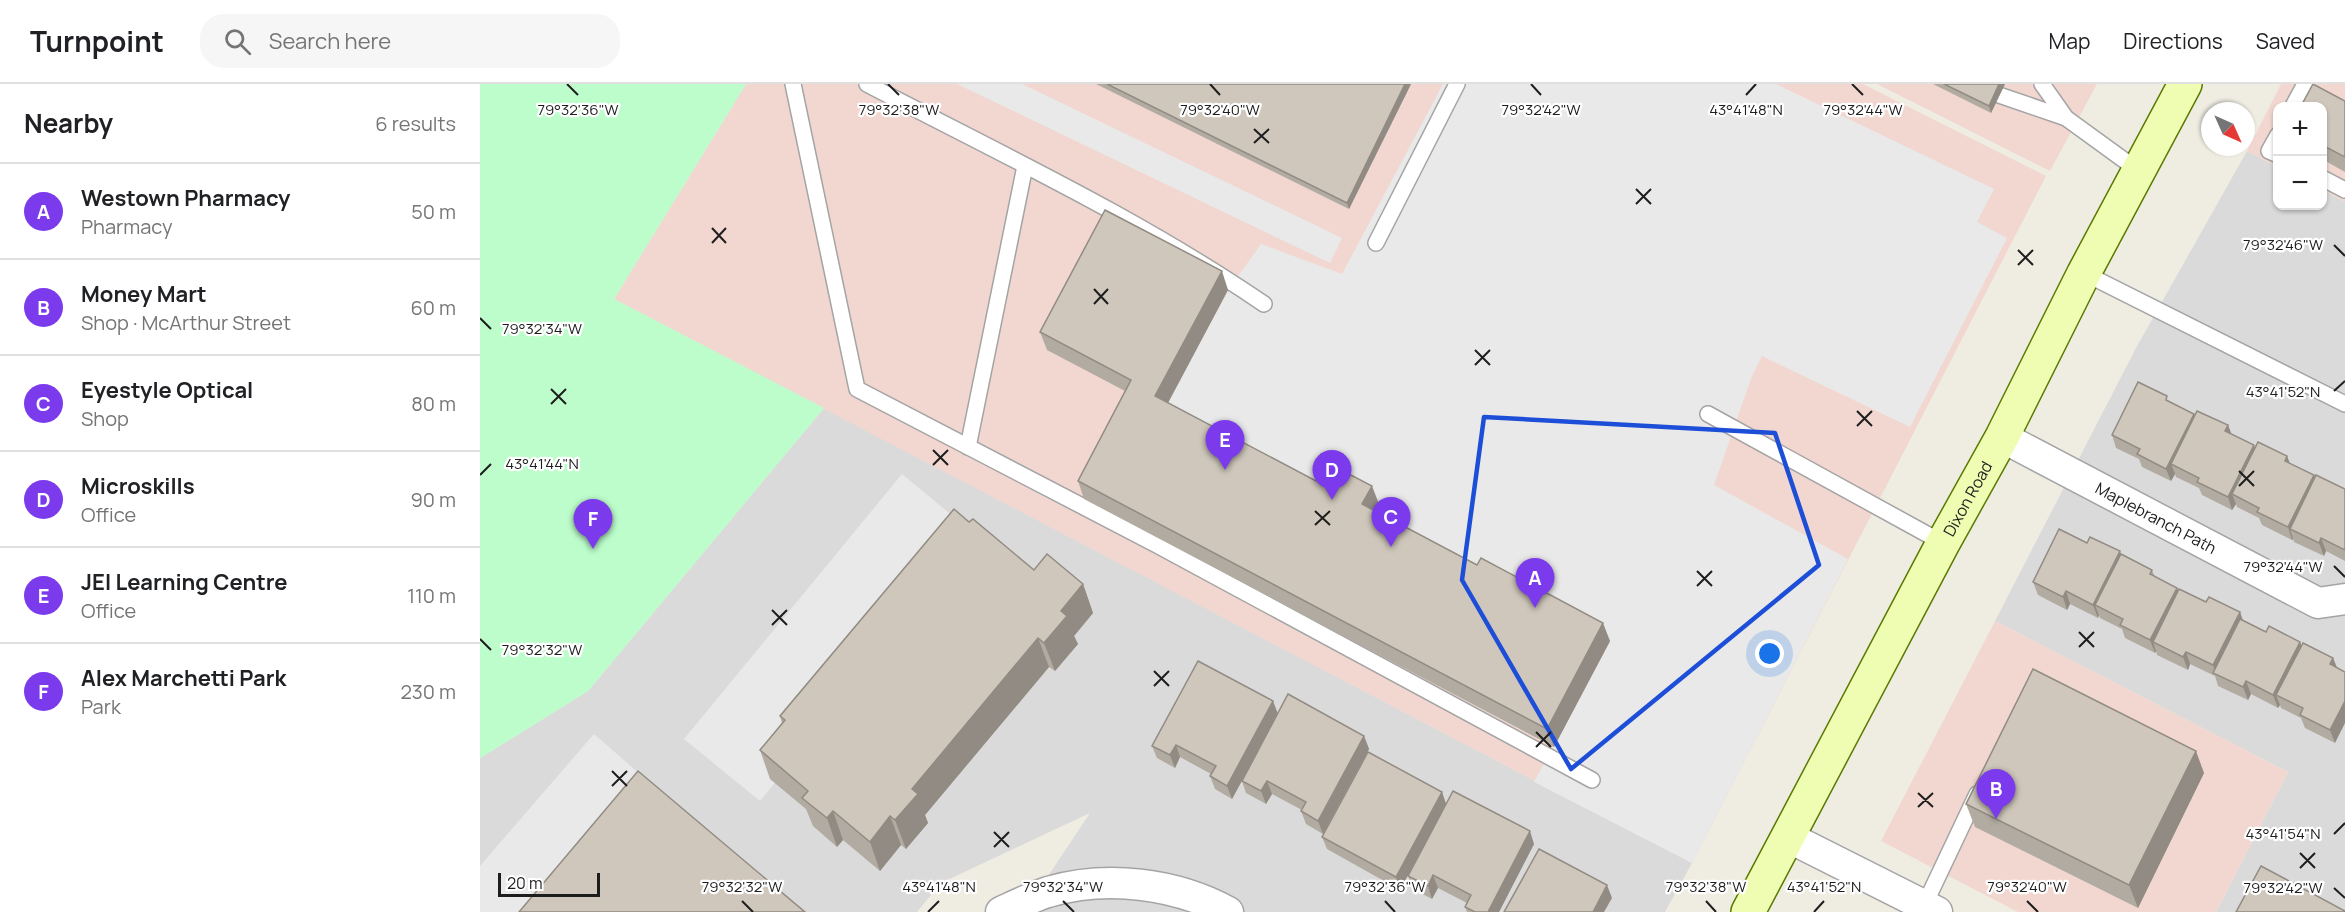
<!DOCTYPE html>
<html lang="en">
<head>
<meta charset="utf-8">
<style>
  :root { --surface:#fff; --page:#f6f6f6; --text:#202124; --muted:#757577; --line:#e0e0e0; --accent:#7c3aed }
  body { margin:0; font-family:Manrope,sans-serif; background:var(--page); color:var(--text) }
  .controls { position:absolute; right:18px; top:18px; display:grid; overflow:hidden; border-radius:12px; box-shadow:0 2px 4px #0004 }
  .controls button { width:54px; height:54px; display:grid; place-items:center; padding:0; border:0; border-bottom:2px solid var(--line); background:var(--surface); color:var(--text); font:30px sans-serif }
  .compass { position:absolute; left:1721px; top:18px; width:54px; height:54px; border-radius:50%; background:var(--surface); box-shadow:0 2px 4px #0004; rotate:135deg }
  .scale { position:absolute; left:18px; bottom:15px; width:102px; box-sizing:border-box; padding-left:6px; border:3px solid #1d1d1d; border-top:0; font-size:16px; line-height:21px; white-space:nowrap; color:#1d1d1d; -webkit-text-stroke:4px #fff; paint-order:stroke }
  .you { position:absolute; left:1290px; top:570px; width:21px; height:21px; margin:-15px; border:4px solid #fff; border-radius:50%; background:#1a73e8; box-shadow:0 0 0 9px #1a73e833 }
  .badge { display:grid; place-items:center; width:39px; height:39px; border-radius:50%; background:var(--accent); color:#fff; font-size:20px; font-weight:700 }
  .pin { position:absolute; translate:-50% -50px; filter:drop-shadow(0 2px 3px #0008) }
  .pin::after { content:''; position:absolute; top:32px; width:21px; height:18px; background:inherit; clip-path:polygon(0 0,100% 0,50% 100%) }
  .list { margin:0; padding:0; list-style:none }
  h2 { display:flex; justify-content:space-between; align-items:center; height:78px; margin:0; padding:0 24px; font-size:26px }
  h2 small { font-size:20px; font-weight:400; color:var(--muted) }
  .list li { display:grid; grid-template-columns:39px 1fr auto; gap:18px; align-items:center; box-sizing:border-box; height:96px; padding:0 24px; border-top:2px solid var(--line) }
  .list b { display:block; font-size:22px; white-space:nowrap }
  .list p { margin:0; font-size:20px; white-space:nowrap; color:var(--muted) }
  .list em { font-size:20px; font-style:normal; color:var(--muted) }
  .icon { flex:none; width:33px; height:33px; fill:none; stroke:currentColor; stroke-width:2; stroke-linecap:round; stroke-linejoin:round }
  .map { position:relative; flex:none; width:1865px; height:828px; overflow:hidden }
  header { display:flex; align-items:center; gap:36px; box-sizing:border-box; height:84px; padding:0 30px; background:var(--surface); border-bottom:2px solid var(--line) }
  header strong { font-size:28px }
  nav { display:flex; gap:33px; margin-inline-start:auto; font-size:21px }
  .search { width:420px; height:54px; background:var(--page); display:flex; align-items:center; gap:15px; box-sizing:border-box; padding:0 21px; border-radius:24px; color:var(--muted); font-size:22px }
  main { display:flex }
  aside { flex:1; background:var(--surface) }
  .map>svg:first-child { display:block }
</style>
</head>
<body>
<header>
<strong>Turnpoint</strong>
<div class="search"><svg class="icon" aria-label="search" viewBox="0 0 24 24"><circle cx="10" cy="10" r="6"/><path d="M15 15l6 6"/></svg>Search here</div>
<nav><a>Map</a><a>Directions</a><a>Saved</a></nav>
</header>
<main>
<aside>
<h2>Nearby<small>6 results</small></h2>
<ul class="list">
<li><span class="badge">A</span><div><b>Westown Pharmacy</b><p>Pharmacy</p></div><em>50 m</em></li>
<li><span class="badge">B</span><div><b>Money Mart</b><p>Shop · McArthur Street</p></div><em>60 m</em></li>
<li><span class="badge">C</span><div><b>Eyestyle Optical</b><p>Shop</p></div><em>80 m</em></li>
<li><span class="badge">D</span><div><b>Microskills</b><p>Office</p></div><em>90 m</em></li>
<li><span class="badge">E</span><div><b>JEI Learning Centre</b><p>Office</p></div><em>110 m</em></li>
<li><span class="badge">F</span><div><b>Alex Marchetti Park</b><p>Park</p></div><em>230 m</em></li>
</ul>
</aside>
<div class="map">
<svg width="1865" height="828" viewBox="0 0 1865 828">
  <rect width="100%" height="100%" fill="#efede2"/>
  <g fill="#dbdada">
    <path d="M1767,67L1797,83L1798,122H1842L1843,106L1865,118V828H1736L1808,688L1515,537L1656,264Z"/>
    <path d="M344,324L1212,779L1185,828H544L610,729L461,799L437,828H0V674L108,607Z"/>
  </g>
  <g fill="#f1d7d0">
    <path d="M266,0H1383L1566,92L1212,779L134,215Z"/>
    <path d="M1397,0H1617L1570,87Z"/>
    <path d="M1801,0H1865V118L1843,106L1842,22H1798L1797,83L1767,67Z"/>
    <path d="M1515,537L1808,688L1736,828H1538L1401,757Z"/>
  </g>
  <path fill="#bcfdcb" d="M0,0H266L134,215L344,324L108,607L0,674Z"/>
  <g fill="#e9e9e9">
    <path d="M477,0H542L862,154L850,179Z"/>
    <path d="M963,0H1296L1514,105L1497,138L1527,154L1430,343L1282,272L1272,292L1234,401L1368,475L1212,779L1054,698L1130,558L842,415L682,330L748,206L781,160L862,190Z"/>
    <path d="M422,390L497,452L280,717L204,655Z"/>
    <path d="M114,650L176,704L69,828H0V782Z"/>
  </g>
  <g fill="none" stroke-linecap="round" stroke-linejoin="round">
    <defs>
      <g id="service">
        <path d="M313,0L377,305L677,461L1112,696"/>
        <path d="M387,0C521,70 658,134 784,220"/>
        <path d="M1562,0L1586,34L1659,87"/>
        <path d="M1519,11L1586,34"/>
        <path d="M1813,22L1825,0"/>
        <path d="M1798,51L1789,67L1798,71"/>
        <path d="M1842,94L1865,106"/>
        <path d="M896,159L977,0"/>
        <path d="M1604,189L1865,320"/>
        <path d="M1228,330L1463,459"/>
        <path d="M488,363L545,82"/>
        <path d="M1444,822L1497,710"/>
      </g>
      <g id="minor">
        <path id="s1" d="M1522,353L1838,519L1865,515"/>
        <path d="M1308,753L1457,828"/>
        <path d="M521,828C536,821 552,813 568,808C627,791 695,799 748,828"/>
      </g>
      <g id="secondary">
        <path id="s2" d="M1268,828L1463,459L1522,353L1604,189L1705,0"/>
      </g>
    </defs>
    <use href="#service" stroke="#a4a4a4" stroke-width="18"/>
    <use href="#minor" stroke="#a4a4a4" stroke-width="33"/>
    <use href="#secondary" stroke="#597900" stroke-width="36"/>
    <use href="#service" stroke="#fff" stroke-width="15"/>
    <use href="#minor" stroke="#fff" stroke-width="30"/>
    <use href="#secondary" stroke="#eefdb2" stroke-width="33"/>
  </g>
  <g fill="#b2aba1">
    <path d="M616,0H931L869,125Z"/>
    <path d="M1453,0H1525L1511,29Z"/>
    <path d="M1865,17V88L1842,75V22Z"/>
    <path d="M748,206L688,319L836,397L899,420L895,427L1130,557L1074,663L604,415L598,397L645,307L567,266L560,248Z"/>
    <path d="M1689,318L1714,330V333L1748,341L1751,350L1775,364L1807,372L1810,380L1834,391L1835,394L1865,405V477L1846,467L1844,472L1814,458L1813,455L1812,456L1782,441L1779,434L1757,423L1756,420L1752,426L1722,411L1719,404L1696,393L1695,390L1691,397L1662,383L1659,375L1636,364L1632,351Z"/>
    <path d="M489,438L554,486L603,500L613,529L594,552L598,560L575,587L569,583L445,731L448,739L426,765L421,761L400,787L363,756L357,763L333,742L326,725L290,695L280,666L302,639L300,632Z"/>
    <path d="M1607,459L1641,471L1672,486L1675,493L1698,507L1726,518L1760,528L1763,536L1786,548L1820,558L1821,561L1853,574L1857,583L1855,659L1825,644L1821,634L1801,624L1800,621L1798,624L1771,610L1768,616L1738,602L1735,592L1710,580L1708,586L1677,571L1676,567L1675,569L1645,554L1642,545L1620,534L1619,531L1618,534L1590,520L1587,526L1558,511L1553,498Z"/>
    <path d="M793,617L797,630L884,652L889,665L843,750L826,740L821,727L822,726L792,710L786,720L766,709L762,697L752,715L735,705L730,692L731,690L700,673L695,684L677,674L672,662Z"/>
    <path d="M1724,689L1658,824L1495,743L1486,720Z"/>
    <path d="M962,708L966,720L1054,760L1019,828H987L985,823L987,819L958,804L952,815L933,805L928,792L944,762L920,806L847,765L842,753Z"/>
  </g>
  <g fill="#918b83">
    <path d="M925,0H931L869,125L867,119Z"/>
    <path d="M1519,0H1525L1511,29L1509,22Z"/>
    <path d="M742,187L748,206L682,330L675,312Z"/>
    <path d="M1714,330L1718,343L1691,380L1695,390L1691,397L1686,385Z"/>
    <path d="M1748,341L1753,354L1745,347Z"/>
    <path d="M1774,361L1778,374L1752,410L1756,420L1752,426L1748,413Z"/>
    <path d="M1807,372L1812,385L1805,377Z"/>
    <path d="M1834,391L1838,404L1810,445L1813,455L1812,456L1808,443Z"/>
    <path d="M892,402L899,420L889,439L882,420Z"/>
    <path d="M1841,454L1846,467L1844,472L1839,459Z"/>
    <path d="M1640,467L1644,480L1615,521L1619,531L1618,534L1613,521Z"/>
    <path d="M603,500L613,529L594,552L598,560L575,587L564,559L581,527Z"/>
    <path d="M1697,504L1702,517L1673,558L1676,567L1675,569L1670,556Z"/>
    <path d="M1586,507L1590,520L1587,526L1583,513Z"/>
    <path d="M1760,528L1764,541L1736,590L1733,581Z"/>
    <path d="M1123,539L1130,557L1074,663L1067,645Z"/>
    <path d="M558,554L569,583L445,731L448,739L426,765L415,736L432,705Z"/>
    <path d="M1820,558L1825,571L1796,611L1800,621L1798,624L1793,611Z"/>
    <path d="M1706,568L1710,580L1708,586L1703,573Z"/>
    <path d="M1853,574L1858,587L1850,580Z"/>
    <path d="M1766,597L1771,610L1768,616L1763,603Z"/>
    <path d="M793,617L798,630L752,715L747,702Z"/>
    <path d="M1865,617V639L1855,659L1850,646Z"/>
    <path d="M884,652L889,665L843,750L838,737Z"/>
    <path d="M696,661L700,673L695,684L690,671Z"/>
    <path d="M1716,667L1724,689L1658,824L1649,801Z"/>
    <path d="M787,697L792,710L786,720L781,707Z"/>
    <path d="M962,708L966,720L920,806L916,793Z"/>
    <path d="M353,727L363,756L357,763L347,734Z"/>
    <path d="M410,732L421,761L400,787L390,758Z"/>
    <path d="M1050,747L1054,760L1019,828H1008Z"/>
    <path d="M953,791L958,804L952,815L948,802Z"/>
    <path d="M1127,801L1132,814L1124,828H1113Z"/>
  </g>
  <g fill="#cfc7bb" stroke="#918b83" stroke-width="1.5">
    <path d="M627,0H925L867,119Z"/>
    <path d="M1464,0H1519L1509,22Z"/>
    <path d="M1833,0L1865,17V73L1842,61V22H1821Z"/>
    <path d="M625,126L742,187L675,312L836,397L846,378L892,402L882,420L997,481L1001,474L1123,539L1067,645L598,397L651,296L560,248Z"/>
    <path d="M1658,298L1687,312L1686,316L1714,330L1686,385L1657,370L1660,365L1632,351Z"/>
    <path d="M1717,327L1748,341L1745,347L1774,361L1748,413L1717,398L1719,394L1691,380Z"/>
    <path d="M1778,358L1807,372L1805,377L1834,391L1808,443L1777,428L1779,424L1752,410Z"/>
    <path d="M1836,391L1865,405V466L1841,454L1839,459L1810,445Z"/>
    <path d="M474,425L489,438L493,435L554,486L567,470L603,500L581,527L587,532L564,559L558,554L432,705L438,710L415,736L410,732L390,758L353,727L347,734L322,714L328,707L280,666L305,636L300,632Z"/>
    <path d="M1579,445L1607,459L1610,453L1640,467L1613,521L1586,507L1583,513L1553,498Z"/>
    <path d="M1641,470L1672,486L1670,490L1697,504L1670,556L1640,541L1643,535L1615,521Z"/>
    <path d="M1699,505L1726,518L1729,513L1760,528L1733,581L1706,568L1703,573L1673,558Z"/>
    <path d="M1760,535L1786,548L1789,542L1820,558L1793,611L1766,597L1763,603L1733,589Z"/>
    <path d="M1823,559L1853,574L1850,580L1865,588V617L1850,646L1820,631L1823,624L1796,611Z"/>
    <path d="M718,577L793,617L747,702L730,692L736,682L696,661L690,671L672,662Z"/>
    <path d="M1553,585L1716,667L1649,801L1486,720Z"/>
    <path d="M808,610L884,652L838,737L821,727L826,718L787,697L781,707L762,697Z"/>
    <path d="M888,668L962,708L916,793L842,753Z"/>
    <path d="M158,687L325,828H39Z"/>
    <path d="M973,707L1050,747L1008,828H995L985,823L991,811L953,791L948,802L928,792Z"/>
    <path d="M1059,765L1127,801L1113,828H1024Z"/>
    <path d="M1781,782L1865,827V828H1756Z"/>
  </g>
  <path fill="none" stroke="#1d4ed8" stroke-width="4.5" stroke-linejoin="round" d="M1004,333L1295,349L1339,481L1091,685L982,496Z"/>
  <path fill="none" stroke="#1d1d1d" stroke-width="2" d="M87,0L98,11M408,0L419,11M730,0L740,11M1051,0L1061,11M1372,0L1383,11M1266,11L1276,0M774,45L789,59M774,59L789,45M1156,105L1171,120M1156,120L1171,105M232,144L246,159M232,159L246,144M1854,161L1865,172M1538,166L1553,181M1538,181L1553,166M614,205L628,220M614,220L628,205M0,234L11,245M995,266L1010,281M995,281L1010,266M71,305L86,320M1854,307L1865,297M71,320L86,305M1377,327L1392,342M1377,342L1392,327M453,366L468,381M453,381L468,366M1759,387L1774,402M0,391L11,380M1759,402L1774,387M835,427L850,441M835,441L850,427M1854,482L1865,493M1217,487L1232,502M1217,502L1232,487M292,526L307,541M292,541L307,526M1599,548L1614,563M0,555L11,566M1599,563L1614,548M674,587L689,602M674,602L689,587M1056,648L1071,663M1056,663L1071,648M132,687L147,702M132,702L147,687M1438,709L1453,723M1438,723L1453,709M514,748L529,763M1854,750L1865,739M514,763L529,748M1820,769L1835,784M1820,784L1835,769M1854,804L1865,814M262,817L273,828M583,817L594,828M905,817L915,828M1226,817L1236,828M1547,817L1558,828M448,828L459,817M1334,828L1344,817"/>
  <g text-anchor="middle" stroke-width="4.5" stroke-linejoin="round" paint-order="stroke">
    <g font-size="16" fill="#1d1d1d" stroke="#fff">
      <text dy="6" stroke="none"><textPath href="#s2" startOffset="468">Dixon Road</textPath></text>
      <text dy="6" stroke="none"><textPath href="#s1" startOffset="174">Maplebranch Path</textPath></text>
    </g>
  </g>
  <g font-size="15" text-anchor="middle" fill="#1d1d1d" stroke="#fff" stroke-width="4.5" stroke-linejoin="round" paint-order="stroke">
    <text x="98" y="31">79°32'36"W</text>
    <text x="419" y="31">79°32'38"W</text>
    <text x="740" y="31">79°32'40"W</text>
    <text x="1061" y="31">79°32'42"W</text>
    <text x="1266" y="31">43°41'48"N</text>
    <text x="1383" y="31">79°32'44"W</text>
    <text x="1803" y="166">79°32'46"W</text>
    <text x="62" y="250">79°32'34"W</text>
    <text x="1803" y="313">43°41'52"N</text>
    <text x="62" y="385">43°41'44"N</text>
    <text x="1803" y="488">79°32'44"W</text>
    <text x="62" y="571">79°32'32"W</text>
    <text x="1803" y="755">43°41'54"N</text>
    <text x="1344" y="808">43°41'52"N</text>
    <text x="262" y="808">79°32'32"W</text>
    <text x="459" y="808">43°41'48"N</text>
    <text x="583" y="808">79°32'34"W</text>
    <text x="905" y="808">79°32'36"W</text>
    <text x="1226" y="808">79°32'38"W</text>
    <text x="1547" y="808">79°32'40"W</text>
    <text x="1803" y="809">79°32'42"W</text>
  </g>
</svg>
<div class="controls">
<button>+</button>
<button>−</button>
</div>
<svg class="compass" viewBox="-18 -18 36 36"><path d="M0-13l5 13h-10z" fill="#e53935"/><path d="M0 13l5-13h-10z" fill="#757577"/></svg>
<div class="scale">20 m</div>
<div class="you"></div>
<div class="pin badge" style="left:1055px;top:524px">A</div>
<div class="pin badge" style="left:1516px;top:735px">B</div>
<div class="pin badge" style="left:911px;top:463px">C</div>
<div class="pin badge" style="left:852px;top:416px">D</div>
<div class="pin badge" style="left:745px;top:386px">E</div>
<div class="pin badge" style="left:113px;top:465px">F</div>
</div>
</main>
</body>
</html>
